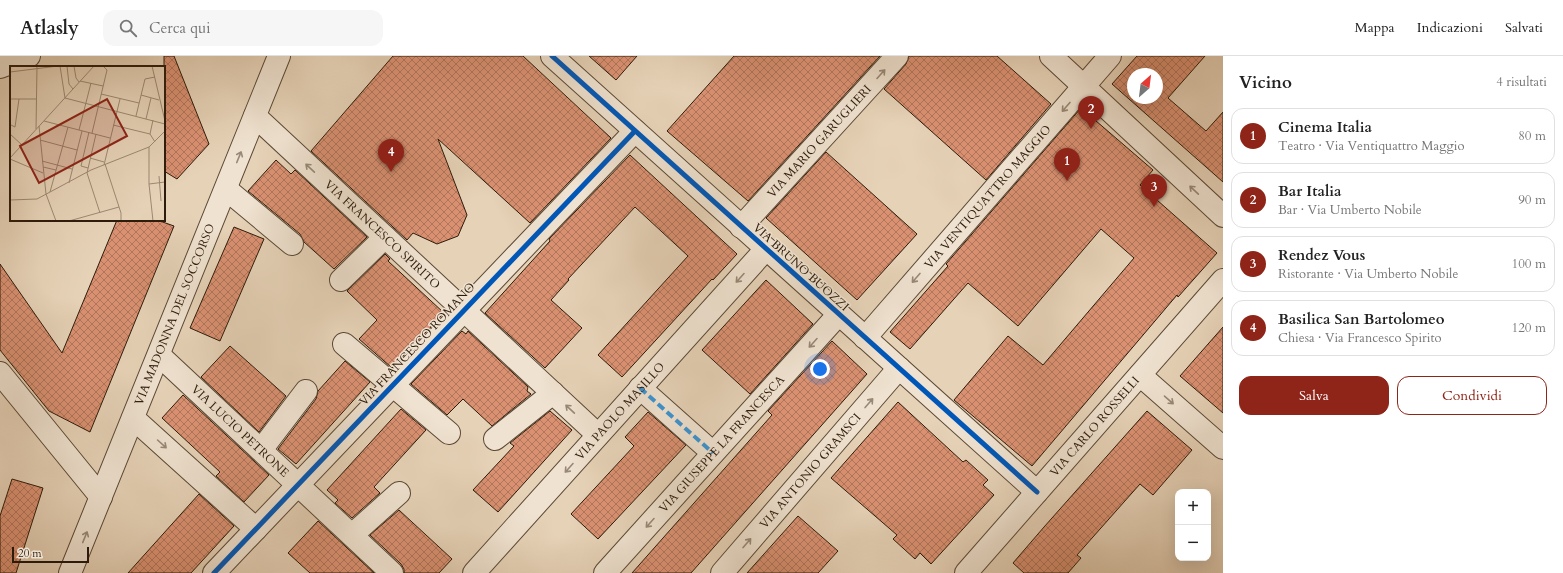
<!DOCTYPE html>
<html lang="it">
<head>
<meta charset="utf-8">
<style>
  :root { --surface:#fff; --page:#f6f6f6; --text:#222; --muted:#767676; --line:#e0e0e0; --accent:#8f2418 }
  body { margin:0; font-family:Cardo,serif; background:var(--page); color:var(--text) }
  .controls { position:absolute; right:12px; bottom:12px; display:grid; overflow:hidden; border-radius:8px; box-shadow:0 4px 16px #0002 }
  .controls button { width:36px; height:36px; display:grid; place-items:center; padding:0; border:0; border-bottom:1px solid var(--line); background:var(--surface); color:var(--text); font:20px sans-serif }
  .compass { position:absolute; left:1127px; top:12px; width:36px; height:36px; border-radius:50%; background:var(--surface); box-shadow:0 4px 16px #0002; rotate:28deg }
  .scale { position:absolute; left:12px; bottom:10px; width:77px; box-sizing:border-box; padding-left:4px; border:2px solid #2d1b0b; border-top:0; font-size:11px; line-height:14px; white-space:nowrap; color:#2d1b0b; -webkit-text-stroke:3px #efe2d0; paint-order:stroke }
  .you { position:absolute; left:820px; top:313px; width:14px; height:14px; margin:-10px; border:3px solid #fff; border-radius:50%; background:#1a73e8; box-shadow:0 0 0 6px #1a73e833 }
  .badge { display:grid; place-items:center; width:26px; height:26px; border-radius:50%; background:var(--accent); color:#fff; font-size:13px; font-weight:700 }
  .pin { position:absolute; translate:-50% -33px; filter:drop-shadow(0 1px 2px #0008) }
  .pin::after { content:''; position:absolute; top:21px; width:14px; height:12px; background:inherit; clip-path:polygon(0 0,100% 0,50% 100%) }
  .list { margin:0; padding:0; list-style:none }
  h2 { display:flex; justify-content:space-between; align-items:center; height:52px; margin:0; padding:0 16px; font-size:17px }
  h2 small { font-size:13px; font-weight:400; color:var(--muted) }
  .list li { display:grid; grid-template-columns:26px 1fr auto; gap:12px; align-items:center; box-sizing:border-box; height:56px; margin:0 8px 8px; padding:0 8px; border:1px solid var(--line); border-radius:12px }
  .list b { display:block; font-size:15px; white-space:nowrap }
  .list p { margin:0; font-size:13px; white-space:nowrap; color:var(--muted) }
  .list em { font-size:13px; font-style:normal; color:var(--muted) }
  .actions { display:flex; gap:8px; padding:12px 16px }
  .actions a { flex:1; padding:9px 0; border:1px solid var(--accent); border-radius:12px; text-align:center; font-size:14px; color:var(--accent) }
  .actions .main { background:var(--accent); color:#fff }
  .icon { flex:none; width:22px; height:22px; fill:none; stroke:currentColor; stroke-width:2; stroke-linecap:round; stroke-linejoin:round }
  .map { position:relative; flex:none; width:1223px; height:517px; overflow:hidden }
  header { display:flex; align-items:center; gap:24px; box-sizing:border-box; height:56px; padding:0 20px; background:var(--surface); border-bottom:1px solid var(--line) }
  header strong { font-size:19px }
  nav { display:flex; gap:22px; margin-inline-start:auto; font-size:14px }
  .search { width:280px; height:36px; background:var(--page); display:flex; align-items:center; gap:10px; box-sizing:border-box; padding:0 14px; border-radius:12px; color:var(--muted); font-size:15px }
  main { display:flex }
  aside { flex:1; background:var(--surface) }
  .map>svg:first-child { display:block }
</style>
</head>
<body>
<header>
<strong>Atlasly</strong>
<div class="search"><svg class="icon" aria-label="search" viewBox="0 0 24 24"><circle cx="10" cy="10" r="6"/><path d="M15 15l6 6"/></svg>Cerca qui</div>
<nav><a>Mappa</a><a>Indicazioni</a><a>Salvati</a></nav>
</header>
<main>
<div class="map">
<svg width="1223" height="517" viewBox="0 0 1223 517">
  <defs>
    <pattern id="building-cross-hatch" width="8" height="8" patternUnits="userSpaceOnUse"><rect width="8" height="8" fill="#da9172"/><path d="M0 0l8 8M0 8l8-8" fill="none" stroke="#b1765c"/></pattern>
  </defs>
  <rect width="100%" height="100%" fill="#e6d2b7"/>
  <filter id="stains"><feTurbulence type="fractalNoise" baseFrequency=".005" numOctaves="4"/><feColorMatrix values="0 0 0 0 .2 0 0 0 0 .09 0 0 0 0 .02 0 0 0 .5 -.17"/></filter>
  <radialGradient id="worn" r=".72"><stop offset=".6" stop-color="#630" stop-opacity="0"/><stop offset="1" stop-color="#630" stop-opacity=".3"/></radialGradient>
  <g fill="url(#building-cross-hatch)" stroke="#2d1b0b" fill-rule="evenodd">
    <path d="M164,0H174L209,88L177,123L164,115Z"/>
    <path d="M393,0H523L611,82L530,167L438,83L467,159L458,180L437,188L413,177L407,184L311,95Z"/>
    <path d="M589,0H637L616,24Z"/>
    <path d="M734,0H880L748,145L667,75Z"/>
    <path d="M909,0H997L1051,48L986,124L884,33L906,8Z"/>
    <path d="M1137,0H1205L1168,42L1206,75L1223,56V126L1112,28ZM1133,18H1157V42H1133Z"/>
    <path d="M1081,52L1153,114L1140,129L1217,197L1178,241L1177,239L1032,410L954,344L1008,280L1043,309L1134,202L1101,173L1018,270L968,227L910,293L890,276L948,210L946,208Z"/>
    <path d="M826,96L917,178L857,244L766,162Z"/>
    <path d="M630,99L737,198L713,224L712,223L622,321L598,299L688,200L635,151L568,223L569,224L551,244L582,272L545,312L485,257L550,185L549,183Z"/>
    <path d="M276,104L291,118L295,114L367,181L334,213L304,186L300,178L248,135Z"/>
    <path d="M117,164H157L174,170L90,376L49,355L0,294V208L62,297Z"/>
    <path d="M234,171L264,183L220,285L190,272Z"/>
    <path d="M385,198L390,203L388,205L444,257L392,312L359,283L377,264L347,235Z"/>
    <path d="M766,224L813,268L750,338L702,294Z"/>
    <path d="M1223,271V357L1180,320Z"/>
    <path d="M462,275L466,278L468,275L528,331L527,335L531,338L492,370L463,343L447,359L411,328Z"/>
    <path d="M832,285L867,318L691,517H632L772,359L768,355Z"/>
    <path d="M230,290L286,340L259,376L201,321Z"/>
    <path d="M345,305L370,326L296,408L278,393L316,343L318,335Z"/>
    <path d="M183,339L269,419L244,446L216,420L220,416L162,362Z"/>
    <path d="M898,346L963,406L966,404L988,424L983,429L994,439L931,508L920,497L915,503L893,483L897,479L831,422Z"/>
    <path d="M401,353L426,374L374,431L380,437L352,462L335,447L338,444L327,434Z"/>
    <path d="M550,355L572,374L498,456L473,434L514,390L510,387Z"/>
    <path d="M1147,355L1192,394L1153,439L1140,428L1077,499L1081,502L1068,517H1024L1013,507L1044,471Z"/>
    <path d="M648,356L686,389L598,483L571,458L634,390L625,381Z"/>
    <path d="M12,423L43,432L16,517H0V460Z"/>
    <path d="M199,438L234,470L191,517H128Z"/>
    <path d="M399,454L452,503L439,517H404V513L401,508L370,479Z"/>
    <path d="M798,460L838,495L818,517H747Z"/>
    <path d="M318,465L374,517H310L288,497Z"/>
  </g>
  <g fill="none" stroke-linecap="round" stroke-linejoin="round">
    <defs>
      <g id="minor">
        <path d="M552,0L1037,436"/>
        <path d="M1051,0L1223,160"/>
        <path d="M0,11L29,0"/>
        <path id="s1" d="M255,60L598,379"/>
        <path d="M226,133L292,188"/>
        <path id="s2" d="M741,171L897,0"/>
        <path d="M341,224L385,181"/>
        <path id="s3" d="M865,282L1110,0"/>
        <path d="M344,288L449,377"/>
        <path id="s4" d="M159,299L392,517"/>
        <path d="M0,317L101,441"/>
        <path d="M1140,319L1223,392"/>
        <path d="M640,332L713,397"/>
        <path d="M133,362L256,473"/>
        <path d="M495,383L553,337"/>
        <path d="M261,394L306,335"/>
        <path d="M352,479L399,437"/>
        <path id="s5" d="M70,517L279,0"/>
        <path d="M214,517L635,75"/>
        <path id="s6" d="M474,517L766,193"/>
        <path id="s7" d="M605,517L839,258"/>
        <path id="s8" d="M722,517L899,312"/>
        <path id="s9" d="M966,517L1223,224"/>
      </g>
    </defs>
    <use href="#minor" stroke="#5b4936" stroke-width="24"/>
    <use href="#minor" stroke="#efe2d0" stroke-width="22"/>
    <path stroke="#3c94d2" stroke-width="4" stroke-dasharray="8 4" stroke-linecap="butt" d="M640,332L713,397"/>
    <defs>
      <g id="cycleway">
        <path d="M552,0L1037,436"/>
        <path d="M214,517L635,75"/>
      </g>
    </defs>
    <use href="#cycleway" stroke="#efe2d0" stroke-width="8"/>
    <use href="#cycleway" stroke="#0057b8" stroke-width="5"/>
  </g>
  <defs><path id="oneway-shaft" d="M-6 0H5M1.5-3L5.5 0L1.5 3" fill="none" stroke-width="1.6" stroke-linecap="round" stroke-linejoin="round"/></defs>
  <g stroke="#988877">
    <use href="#oneway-shaft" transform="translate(881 18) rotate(-48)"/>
    <use href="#oneway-shaft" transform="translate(1066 51) rotate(131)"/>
    <use href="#oneway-shaft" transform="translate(239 101) rotate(-68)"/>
    <use href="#oneway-shaft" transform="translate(310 112) rotate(-137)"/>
    <use href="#oneway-shaft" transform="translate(1194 134) rotate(-137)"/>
    <use href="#oneway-shaft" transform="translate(740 222) rotate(132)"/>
    <use href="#oneway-shaft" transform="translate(916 222) rotate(131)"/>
    <use href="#oneway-shaft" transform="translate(813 287) rotate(132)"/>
    <use href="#oneway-shaft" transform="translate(1169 344) rotate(41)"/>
    <use href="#oneway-shaft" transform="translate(869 347) rotate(-49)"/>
    <use href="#oneway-shaft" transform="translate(570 353) rotate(-137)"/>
    <use href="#oneway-shaft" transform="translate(162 388) rotate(42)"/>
    <use href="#oneway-shaft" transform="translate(569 412) rotate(132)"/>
    <use href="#oneway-shaft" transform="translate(650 467) rotate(132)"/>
    <use href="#oneway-shaft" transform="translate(85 481) rotate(-68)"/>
    <use href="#oneway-shaft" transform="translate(747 487) rotate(-49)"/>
  </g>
  <g text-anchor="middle" stroke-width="3" stroke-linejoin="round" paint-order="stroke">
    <g font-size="12" fill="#2d1b0b" stroke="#efe2d0">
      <text dy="4" stroke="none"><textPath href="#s2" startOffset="116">VIA MARIO GARUGLIERI</textPath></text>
      <text dy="4" stroke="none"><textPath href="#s3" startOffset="187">VIA VENTIQUATTRO MAGGIO</textPath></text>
      <text dy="4" stroke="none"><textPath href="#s1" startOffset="174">VIA FRANCESCO SPIRITO</textPath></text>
      <text transform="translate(801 211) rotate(42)" y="4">VIA BRUNO BUOZZI</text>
      <text dy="4" stroke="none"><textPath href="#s5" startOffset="279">VIA MADONNA DEL SOCCORSO</textPath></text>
      <text transform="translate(417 288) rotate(-47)" y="4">VIA FRANCESCO ROMANO</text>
      <text dy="4" stroke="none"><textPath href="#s6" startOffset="218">VIA PAOLO MASILLO</textPath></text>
      <text dy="4" stroke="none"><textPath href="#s9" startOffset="195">VIA CARLO ROSSELLI</textPath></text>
      <text dy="4" stroke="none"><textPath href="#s4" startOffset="111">VIA LUCIO PETRONE</textPath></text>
      <text dy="4" stroke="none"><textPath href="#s7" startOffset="174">VIA GIUSEPPE LA FRANCESCA</textPath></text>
      <text dy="4" stroke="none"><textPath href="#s8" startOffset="135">VIA ANTONIO GRAMSCI</textPath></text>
    </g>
  </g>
  <g transform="translate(10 10)">
    <rect width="155" height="155" fill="#e6d2b7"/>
    <path fill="none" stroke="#9c8972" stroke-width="1" d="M50,0L55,32L155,58M57,0L59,18L63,23M64,0L66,12L69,16M142,0L155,55M0,6L48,0M70,15L93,20M91,28L129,37M131,29L149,34M0,33H27M126,50L135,13L145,11M136,53L141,32M143,54L140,68L145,76M34,55L100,72M1,59L5,61L9,33M103,59L140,68M29,60L36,128L46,155M26,63L27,0M69,64L81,17M82,67L97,4L93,0M0,68L12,79M86,68L77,107L90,147M30,74L67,84M139,81V118L143,155M0,92L84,0M80,92L94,96M0,93L33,107M32,95L62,103M95,98L111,147V155M94,99L110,33M33,101L46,104M78,102L71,100L79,66M149,110L151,135M59,117L72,65M139,118L155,116M40,126L58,61M0,134L27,133L81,104L139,81L155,65M59,155L109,141"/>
    <path fill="#8f2418" fill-opacity="0.15" stroke="#8f2418" stroke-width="2" d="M97,33L117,70L29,117L10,80Z"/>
    <rect width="155" height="155" fill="none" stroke="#2d1b0b" stroke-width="2"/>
  </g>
  <rect width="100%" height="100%" filter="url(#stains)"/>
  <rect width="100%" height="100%" fill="url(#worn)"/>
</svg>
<div class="controls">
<button>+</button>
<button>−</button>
</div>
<svg class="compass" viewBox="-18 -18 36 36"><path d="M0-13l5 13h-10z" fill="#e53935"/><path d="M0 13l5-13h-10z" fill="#767676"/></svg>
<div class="scale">20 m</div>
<div class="you"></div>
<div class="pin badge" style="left:1067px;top:125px">1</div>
<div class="pin badge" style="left:1091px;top:73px">2</div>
<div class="pin badge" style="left:1154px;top:151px">3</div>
<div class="pin badge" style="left:391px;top:116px">4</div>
</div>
<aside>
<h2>Vicino<small>4 risultati</small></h2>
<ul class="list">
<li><span class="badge">1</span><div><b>Cinema Italia</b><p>Teatro · Via Ventiquattro Maggio</p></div><em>80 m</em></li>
<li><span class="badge">2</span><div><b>Bar Italia</b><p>Bar · Via Umberto Nobile</p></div><em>90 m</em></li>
<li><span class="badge">3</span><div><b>Rendez Vous</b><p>Ristorante · Via Umberto Nobile</p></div><em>100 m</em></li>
<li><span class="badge">4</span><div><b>Basilica San Bartolomeo</b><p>Chiesa · Via Francesco Spirito</p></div><em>120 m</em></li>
</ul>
<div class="actions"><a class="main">Salva</a><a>Condividi</a></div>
</aside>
</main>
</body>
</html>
